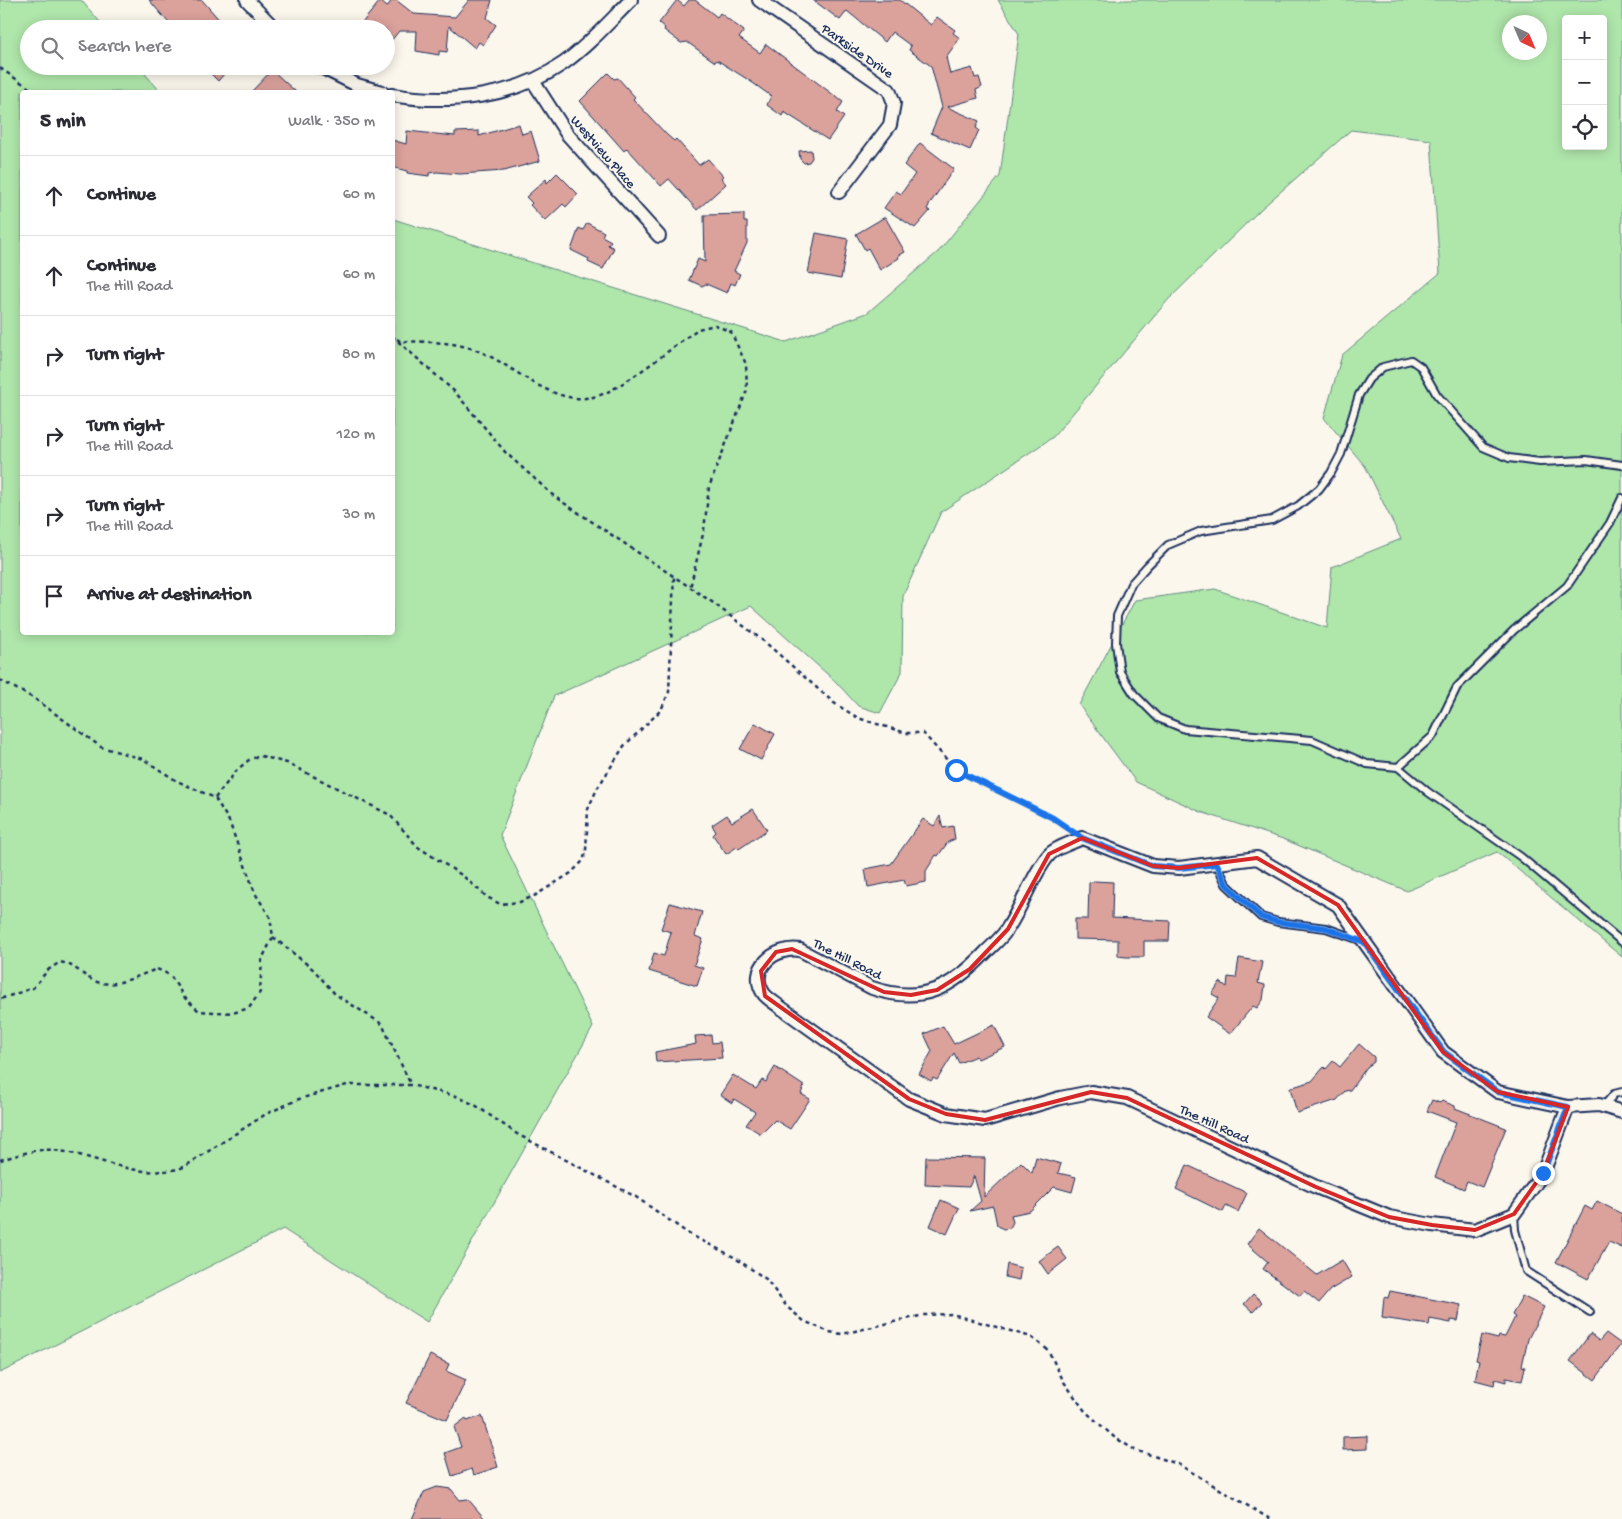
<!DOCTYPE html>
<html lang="en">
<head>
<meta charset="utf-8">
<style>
  :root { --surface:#fff; --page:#f7f7f7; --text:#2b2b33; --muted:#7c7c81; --line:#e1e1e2 }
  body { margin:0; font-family:"Gochi Hand",sans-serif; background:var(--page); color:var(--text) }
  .controls { position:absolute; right:15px; top:15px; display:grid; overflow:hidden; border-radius:5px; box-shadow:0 2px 12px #0003 }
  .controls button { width:45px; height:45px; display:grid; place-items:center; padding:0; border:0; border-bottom:1px solid var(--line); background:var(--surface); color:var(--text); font:25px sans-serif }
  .compass { position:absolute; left:1502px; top:15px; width:45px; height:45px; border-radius:50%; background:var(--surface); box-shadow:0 2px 12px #0003; rotate:136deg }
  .stop { position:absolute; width:15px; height:15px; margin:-11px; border:4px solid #1a73e8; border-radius:50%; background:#fff }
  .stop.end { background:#1a73e8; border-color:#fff; box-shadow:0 1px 5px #0008 }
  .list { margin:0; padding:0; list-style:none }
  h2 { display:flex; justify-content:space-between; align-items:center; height:65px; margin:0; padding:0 20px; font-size:21px }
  h2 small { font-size:16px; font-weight:400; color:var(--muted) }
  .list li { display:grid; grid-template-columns:32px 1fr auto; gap:15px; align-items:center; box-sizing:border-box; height:80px; padding:0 20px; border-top:1px solid var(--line) }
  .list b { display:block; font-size:19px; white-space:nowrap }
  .list p { margin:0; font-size:16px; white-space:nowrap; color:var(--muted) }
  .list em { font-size:16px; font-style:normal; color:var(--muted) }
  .icon { flex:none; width:28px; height:28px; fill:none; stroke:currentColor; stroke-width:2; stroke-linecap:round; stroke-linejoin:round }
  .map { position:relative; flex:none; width:1622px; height:1519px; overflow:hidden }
  .search { position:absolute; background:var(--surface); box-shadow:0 2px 12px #0003; left:20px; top:20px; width:375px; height:55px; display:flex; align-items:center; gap:12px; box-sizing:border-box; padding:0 18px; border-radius:28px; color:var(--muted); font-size:19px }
  .panel { position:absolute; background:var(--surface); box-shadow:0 2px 12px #0003; left:20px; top:90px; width:375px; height:545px; border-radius:5px }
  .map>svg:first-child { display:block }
</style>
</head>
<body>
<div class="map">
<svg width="1622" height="1519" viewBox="0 0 1622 1519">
  <rect width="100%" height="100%" fill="#fbf7ec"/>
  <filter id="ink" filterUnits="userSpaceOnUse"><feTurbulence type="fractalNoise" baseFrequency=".02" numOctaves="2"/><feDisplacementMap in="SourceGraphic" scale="10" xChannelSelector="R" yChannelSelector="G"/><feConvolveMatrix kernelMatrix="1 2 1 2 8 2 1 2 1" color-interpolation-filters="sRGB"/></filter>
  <g filter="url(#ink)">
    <path fill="#afe6aa" stroke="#658a84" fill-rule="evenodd" d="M0,0H81L106,29H29V66H138L161,92H22V632H392L393,219L786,342L867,313L939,251L1000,176L1019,34L998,0H1622V957L1497,852L1407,891L1283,839L1201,812L1136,782L1079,705L1135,600L1215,589L1327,628L1332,567L1401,539L1365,466L1324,418L1342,355L1440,273L1431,140L1351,130L1262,208L1168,300L1053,437L941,512L903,596L902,672L880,713L858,706L836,682L751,606L554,696L500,835L593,1027L427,1322L283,1229L0,1373ZM1566,19H1603V146H1566ZM1510,22H1540V52H1510Z"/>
    <g fill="#dba19b" stroke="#1b2f5e">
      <path d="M149,0H202L222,23L216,29H174Z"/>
      <path d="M392,0H396L414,14L455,17L469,0H492L487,18L496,25L483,45L479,42L475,48L449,26L447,52L439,51V55L416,51L417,31H399L386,47V29H357L380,1L387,7Z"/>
      <path d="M677,0L684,6L689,0H695L717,17L720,13L744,31L739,38L760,53L766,44L843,102L837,112L844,117L828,140L784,112L782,116L767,105L771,96L750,81L717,60L715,62L687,42L681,43L664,30L665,28L659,23Z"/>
      <path d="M813,0H900L931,25L937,17L955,30L953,33L960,38L946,57L950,74L972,68L975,78L979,77L982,87L976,90L978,98L947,107L979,121L976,128L979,130L970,150L931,133L942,107L931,66L909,50L911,46L892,32L885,42L847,11L840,20Z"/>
      <path d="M203,66H231L218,81Z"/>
      <path d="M272,70L296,92H251Z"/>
      <path d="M608,73L614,79L618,78L635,97L633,99L667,135L674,141L676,139L699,165L708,159L723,176L721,178L726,184L697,210L669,179L661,186L627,148L624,151L580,101Z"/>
      <path d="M519,124L522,134L531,131L540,161L504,171L460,174L437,172L429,173V176L407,173V171L392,167V140L406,144L407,131L455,136V132L479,131V136Z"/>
      <path d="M920,143L954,169L931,202L927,209L930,211L915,228L884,208L896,191L901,194L915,174L904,165Z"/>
      <path d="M811,150L812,158L809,162L804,163L800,159L799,151Z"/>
      <path d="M557,173L578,194L566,207L563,204L545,221L530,205L532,203L526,197L546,179L547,183Z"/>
      <path d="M744,214V222H747V243L734,271L740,274L735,285L731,283L727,293L706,284L702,286L689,280L698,259L705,262L704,215Z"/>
      <path d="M885,217L905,252L898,256L899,258L880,270L868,248L865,250L856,234Z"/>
      <path d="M587,223L604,232L602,236L611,241L608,245L614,248L603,269L588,262L589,259L571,250L579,228L583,230Z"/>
      <path d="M816,233L848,239L841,279L808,273Z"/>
      <path d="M755,723L775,734L761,760L740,749Z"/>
      <path d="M753,809L767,830L739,849L737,847L726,854L713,835L716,832L712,825L727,815L732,822Z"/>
      <path d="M940,816L943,828L953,826L955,839L948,842L938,856L936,855L926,871V882L906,886L904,880L868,887L865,869L891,864L923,819L934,826Z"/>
      <path d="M1094,881L1113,882L1112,918L1170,921L1169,941H1144V957H1126L1118,956V940L1075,939V919H1088L1089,883Z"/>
      <path d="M670,903L702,912L695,936L703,939L694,965L703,968L697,986L649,971L654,953L664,956L671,932L661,929Z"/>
      <path d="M1239,958L1262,962L1258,983L1265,985L1263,1000L1257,1008L1253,1006L1230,1034L1206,1017L1219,998L1212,994L1220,982L1227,987L1228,977L1236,978Z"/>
      <path d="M994,1025L1005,1047L978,1059L976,1056L959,1063L954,1053L937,1080L933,1078L931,1081L919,1074L932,1051L924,1034L943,1026L954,1044Z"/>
      <path d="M711,1035L712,1043L720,1042L722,1058L656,1062L655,1052L696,1044L695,1036Z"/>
      <path d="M1359,1044L1374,1057V1062L1367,1067L1350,1090L1345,1091L1337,1100L1297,1113L1290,1088L1312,1081L1324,1067L1326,1069L1333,1061L1340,1067Z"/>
      <path d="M775,1067L804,1086L801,1094L810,1099L790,1129L775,1120L761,1134L746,1125L755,1112L734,1099L732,1103L720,1095L733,1075L756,1089L762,1080L766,1082Z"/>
      <path d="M1432,1100L1440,1103L1442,1101L1455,1106V1108L1506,1128L1482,1187L1467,1181L1464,1189L1435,1177L1456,1122L1427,1111Z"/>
      <path d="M926,1157L985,1158L984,1197L1021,1162L1032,1173L1036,1157L1061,1164L1058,1173L1076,1177L1072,1192L1054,1187L1030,1211L1011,1215L1013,1222L1010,1228L1003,1229L997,1225L993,1206L970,1211L981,1201L974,1176L969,1187L925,1185Z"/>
      <path d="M1187,1165L1247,1193L1238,1212L1226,1206L1223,1212L1176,1189Z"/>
      <path d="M941,1200L959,1208L947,1234L930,1226Z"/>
      <path d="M1597,1201L1622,1214V1248L1609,1242L1588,1279L1556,1262L1585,1206L1592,1210Z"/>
      <path d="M1259,1228L1317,1275L1342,1260L1352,1277L1330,1290L1319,1303L1304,1291L1300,1296L1263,1269L1268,1262L1247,1244Z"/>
      <path d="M1058,1247L1067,1259L1048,1274L1039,1261Z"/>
      <path d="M1007,1264L1021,1268L1019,1280L1005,1277Z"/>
      <path d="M1390,1291L1461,1305L1458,1321L1451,1320V1323L1430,1319L1429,1325L1382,1318L1384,1297L1388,1298Z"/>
      <path d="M1253,1294L1262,1302L1253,1312L1244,1304Z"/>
      <path d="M1522,1296L1544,1307L1528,1339L1522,1366L1525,1367L1522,1381L1506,1378V1382L1495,1379L1494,1385L1475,1380L1479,1361L1476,1360L1482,1335L1498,1339L1499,1336L1505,1337L1515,1317L1512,1315Z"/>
      <path d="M1606,1333L1621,1344L1595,1380L1570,1361L1590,1334L1599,1341Z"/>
      <path d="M430,1355L449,1364L446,1371L466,1380L447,1420L406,1403Z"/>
      <path d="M482,1416L498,1467L474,1475L472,1469L452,1476L445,1453L461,1447L454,1427L466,1418L467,1421Z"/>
      <path d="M1367,1436V1449L1343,1450V1437Z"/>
      <path d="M437,1487L451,1489L460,1500L468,1499L485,1519H412L424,1492Z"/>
    </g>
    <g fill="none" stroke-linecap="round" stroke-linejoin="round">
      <defs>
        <g id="service">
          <path d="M1622,465L1586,460L1540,462L1509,458L1483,447L1437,395L1421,367L1411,360L1383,367L1369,379L1359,395L1341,454L1331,473L1319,489L1298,506L1272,520L1201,531L1168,545L1147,566L1131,584L1117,616L1116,643L1120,672L1134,694L1158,718L1185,729L1312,740L1367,764L1398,767L1428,792L1521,857L1622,942"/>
          <path d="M1398,767L1433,736L1457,687L1514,630L1567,586L1610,523L1622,498"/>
          <path d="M1217,864L1226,884L1261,917L1278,922L1326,928L1360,940"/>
          <path d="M1604,1106L1614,1094L1622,1092"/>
          <path d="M1514,1214L1515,1230L1526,1271L1590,1312"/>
        </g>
        <g id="minor">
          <path d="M247,0L275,29"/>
          <path d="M759,0L889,90L894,103L890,125L839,192"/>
          <path d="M319,66L357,85L382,92"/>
          <path d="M533,81L567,134L659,236"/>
          <path d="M392,95C451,105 515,97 564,63C589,45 610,21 631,0"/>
          <path d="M1568,1107L1543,1173L1514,1214L1475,1230L1432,1225L1389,1217L1316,1187L1127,1098L1091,1092L1060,1098L985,1120L946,1114L909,1099L780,1007C775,1003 768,999 764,994C747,969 775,946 800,950L872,988C922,1005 952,988 986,952C994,944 1004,936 1009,926C1023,904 1032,876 1048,856C1054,848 1072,843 1082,838L1153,866L1179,868L1257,858L1338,905L1443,1052L1498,1092L1568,1107L1599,1105L1622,1112"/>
        </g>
      </defs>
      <use href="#service" stroke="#1b2f5e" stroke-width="10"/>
      <use href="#minor" stroke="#1b2f5e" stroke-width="16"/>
      <g stroke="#1b2f5e" stroke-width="2.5" stroke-dasharray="4 4" stroke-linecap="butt">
        <path d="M0,68L35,92"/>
        <path d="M392,336L455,392L506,453L555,497L712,602L766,643L834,703L858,718L906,733H923L956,770L1053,818L1068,829"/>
        <path d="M397,339L400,341C425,342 452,341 476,350C514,364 550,406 593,397C618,393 675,345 698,329L715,325L731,332L746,364L747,390L709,487L704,530L690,588"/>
        <path d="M0,680L35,699L101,747L143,759L177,781L215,798L229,821L255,893L270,917L273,937L262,959L260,992L249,1008L233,1013L199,1011L184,997L170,975L157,969C139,975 116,988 97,982C83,977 75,964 60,962L48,970L33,988L0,999"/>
        <path d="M215,798L238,769L250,759L261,756L287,763L390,815L418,847L463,876L487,897L500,904L520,902L536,895L571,873L583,861L586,851L588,809L597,789L624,746L661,710L669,692L674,576"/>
        <path d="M273,937L314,970L335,994L382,1024L411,1085"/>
        <path d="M0,1160C16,1156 36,1148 53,1150C98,1155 138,1182 184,1167L266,1114L299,1099L347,1085H411L456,1096L475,1105L517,1134L636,1197L689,1234L732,1256L766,1279L787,1307L804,1321L829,1332L842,1334L924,1315L952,1314L1031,1337L1048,1350L1064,1382L1085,1411L1114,1437L1135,1450L1178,1464L1270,1519"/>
      </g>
      <use href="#service" stroke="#fbf7ec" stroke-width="6"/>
      <use href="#minor" stroke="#fbf7ec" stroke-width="12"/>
    </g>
  </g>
  <g fill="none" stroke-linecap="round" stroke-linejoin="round" filter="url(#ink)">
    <path stroke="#1a73e8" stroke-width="6" d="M956,770L1053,818L1082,838L1153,866L1179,868L1217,864L1226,884L1261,917L1278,922L1326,928L1364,942L1444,1052L1498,1092L1568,1107L1543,1173"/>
  </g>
  <path fill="none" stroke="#d62828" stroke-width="4" stroke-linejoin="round" d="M1082,838L1153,866L1179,868L1257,858L1338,905L1443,1052L1498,1092L1568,1107L1543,1173L1514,1214L1475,1230L1432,1225L1389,1217L1316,1187L1127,1098L1091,1092L985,1120L946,1114L909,1099L765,996L761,971L776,952L792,949L884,992L911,995L937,990L970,969L1008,929L1049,854Z"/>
  <g text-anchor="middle" stroke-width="4" stroke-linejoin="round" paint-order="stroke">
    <g font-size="14" fill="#1b2f5e" stroke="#fbf7ec">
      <text transform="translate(858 50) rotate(35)" y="5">Parkside Drive</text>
      <text transform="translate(604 151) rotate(49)" y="5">Westview Place</text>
      <text transform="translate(848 958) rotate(27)" y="5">The Hill Road</text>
      <text transform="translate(1215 1123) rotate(25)" y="5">The Hill Road</text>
    </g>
  </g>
</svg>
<div class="controls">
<button>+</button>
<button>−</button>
<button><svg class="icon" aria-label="locate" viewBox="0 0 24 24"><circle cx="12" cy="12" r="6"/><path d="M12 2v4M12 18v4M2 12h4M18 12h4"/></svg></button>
</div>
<svg class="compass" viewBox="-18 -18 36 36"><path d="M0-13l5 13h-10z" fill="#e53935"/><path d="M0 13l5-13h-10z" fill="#7c7c81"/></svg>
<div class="stop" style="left:956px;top:770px"></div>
<div class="stop end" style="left:1543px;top:1173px"></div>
<div class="search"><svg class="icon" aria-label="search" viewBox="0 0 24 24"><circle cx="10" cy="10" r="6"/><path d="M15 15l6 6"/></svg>Search here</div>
<section class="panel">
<h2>5 min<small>Walk · 350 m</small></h2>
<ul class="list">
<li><svg class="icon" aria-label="ahead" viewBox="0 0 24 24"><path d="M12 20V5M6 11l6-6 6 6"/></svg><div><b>Continue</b></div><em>60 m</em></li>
<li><svg class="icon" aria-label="ahead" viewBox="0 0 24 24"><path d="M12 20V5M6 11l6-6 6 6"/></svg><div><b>Continue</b><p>The Hill Road</p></div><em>60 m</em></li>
<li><svg class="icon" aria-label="right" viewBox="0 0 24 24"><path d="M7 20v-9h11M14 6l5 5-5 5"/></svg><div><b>Turn right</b></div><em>80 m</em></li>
<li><svg class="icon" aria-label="right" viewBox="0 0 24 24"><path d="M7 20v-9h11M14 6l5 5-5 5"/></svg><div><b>Turn right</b><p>The Hill Road</p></div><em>120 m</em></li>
<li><svg class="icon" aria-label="right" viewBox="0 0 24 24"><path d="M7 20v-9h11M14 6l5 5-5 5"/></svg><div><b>Turn right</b><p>The Hill Road</p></div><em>30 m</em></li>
<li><svg class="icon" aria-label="arrive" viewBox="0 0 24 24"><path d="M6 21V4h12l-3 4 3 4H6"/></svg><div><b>Arrive at destination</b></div></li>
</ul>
</section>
</div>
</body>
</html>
